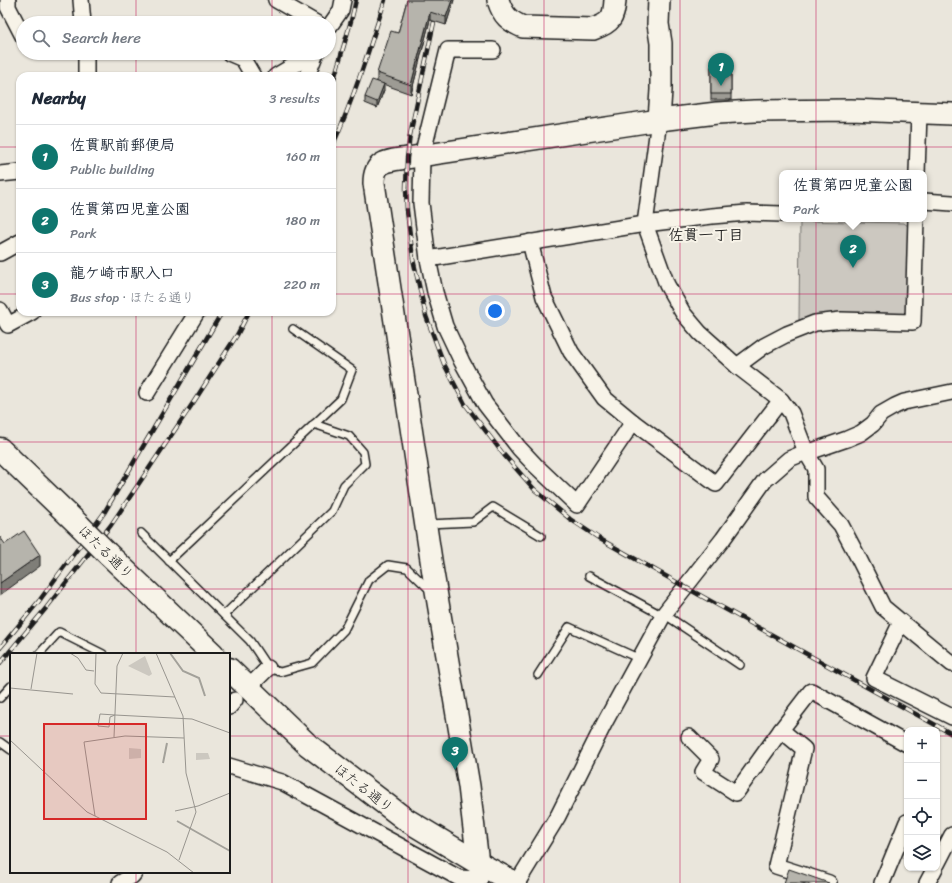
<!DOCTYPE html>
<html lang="en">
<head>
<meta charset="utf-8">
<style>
  :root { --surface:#fff; --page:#f2f2f3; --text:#1f2937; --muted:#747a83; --line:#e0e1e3; --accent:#0f766e }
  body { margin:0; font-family:Sriracha,"Klee One",sans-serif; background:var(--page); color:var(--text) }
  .controls { position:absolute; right:12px; bottom:12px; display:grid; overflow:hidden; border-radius:8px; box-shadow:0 1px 3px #0004 }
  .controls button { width:36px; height:36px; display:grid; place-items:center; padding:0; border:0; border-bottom:1px solid var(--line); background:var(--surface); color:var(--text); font:20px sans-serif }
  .you { position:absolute; left:495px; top:311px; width:14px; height:14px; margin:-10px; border:3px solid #fff; border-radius:50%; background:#1a73e8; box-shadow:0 0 0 6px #1a73e833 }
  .badge { display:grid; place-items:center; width:26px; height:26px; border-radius:50%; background:var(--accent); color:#fff; font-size:13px; font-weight:700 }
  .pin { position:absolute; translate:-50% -33px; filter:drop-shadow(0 1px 2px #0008) }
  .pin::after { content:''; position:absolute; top:21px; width:14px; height:12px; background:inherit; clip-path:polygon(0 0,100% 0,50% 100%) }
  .popup { position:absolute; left:779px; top:170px; width:148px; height:52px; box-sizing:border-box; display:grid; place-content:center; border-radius:8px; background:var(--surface); filter:drop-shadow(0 1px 3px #0005); font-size:13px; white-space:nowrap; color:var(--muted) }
  .popup b { font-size:15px; color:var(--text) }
  .popup::after { content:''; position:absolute; left:50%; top:100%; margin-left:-8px; border:8px solid transparent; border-top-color:var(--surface) }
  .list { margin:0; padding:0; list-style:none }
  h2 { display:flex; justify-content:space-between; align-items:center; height:52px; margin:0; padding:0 16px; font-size:17px }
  h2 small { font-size:13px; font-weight:400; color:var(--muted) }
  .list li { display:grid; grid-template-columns:26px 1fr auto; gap:12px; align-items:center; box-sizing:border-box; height:64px; padding:0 16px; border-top:1px solid var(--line) }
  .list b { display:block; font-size:15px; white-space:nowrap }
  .list p { margin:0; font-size:13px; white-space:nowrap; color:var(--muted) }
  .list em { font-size:13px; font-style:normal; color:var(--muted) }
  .icon { flex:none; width:22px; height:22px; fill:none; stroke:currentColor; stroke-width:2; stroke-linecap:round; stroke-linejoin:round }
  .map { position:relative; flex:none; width:952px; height:883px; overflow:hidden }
  .search { position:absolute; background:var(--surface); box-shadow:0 1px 3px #0004; left:16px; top:16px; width:320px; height:44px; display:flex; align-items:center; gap:10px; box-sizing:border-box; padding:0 14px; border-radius:22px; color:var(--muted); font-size:15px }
  .panel { position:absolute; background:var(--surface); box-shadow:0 1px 3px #0004; left:16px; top:72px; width:320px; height:244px; border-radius:12px }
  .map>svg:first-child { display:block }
</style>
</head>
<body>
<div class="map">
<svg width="952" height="883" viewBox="0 0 952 883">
  <rect width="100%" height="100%" fill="#eae6dc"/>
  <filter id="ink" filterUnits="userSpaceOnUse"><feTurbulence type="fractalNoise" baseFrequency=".025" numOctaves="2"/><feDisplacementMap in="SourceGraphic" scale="8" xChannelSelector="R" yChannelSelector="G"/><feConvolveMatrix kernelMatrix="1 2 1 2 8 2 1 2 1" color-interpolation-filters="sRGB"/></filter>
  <g filter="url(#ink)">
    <path fill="#ccc8c0" stroke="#74726e" d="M800,221L904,223L908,226L906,311L902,316L799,322Z"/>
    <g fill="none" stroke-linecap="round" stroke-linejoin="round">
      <defs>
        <g id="lane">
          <path d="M428,524L473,522L493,507L541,536"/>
          <path d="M141,533L250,641L268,668L280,672L312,663L344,630L369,580L388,565L407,568L431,591"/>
          <path d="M169,561L341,399L352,370L293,329"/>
          <path d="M589,576L663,616"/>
          <path d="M664,614L740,665"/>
          <path d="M224,615L332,511L344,485L365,464L363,452L349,436L314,424"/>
          <path d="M39,654L59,632L103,654"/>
          <path d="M538,675L569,627L640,659"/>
          <path d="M0,698L11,686"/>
          <path d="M0,742L11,750"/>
        </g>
        <g id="street">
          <path d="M8,0V7L23,36"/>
          <path d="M81,0L83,23"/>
          <path d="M276,0L316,23"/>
          <path d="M329,27L341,10L343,0"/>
          <path d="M493,50H448L422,156L421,203L428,259L435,292L445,326L462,362L485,404L519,448L535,465L577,505L633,422L716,484L781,400"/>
          <path d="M86,53V76"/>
          <path d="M229,53L243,59L253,76"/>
          <path d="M276,76L315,53"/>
          <path d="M307,76L316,53"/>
          <path d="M659,120L645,224L667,285L683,313L700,333L737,366L781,400L791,413L806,452L816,469V497L841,525L859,559L883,607L952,664"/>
          <path d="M917,173L919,113"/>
          <path d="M0,174L20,172"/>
          <path d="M924,201L952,203"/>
          <path d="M530,242L544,297L571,352L604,398L633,422"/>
          <path d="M0,253L20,242"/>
          <path d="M428,259L645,224L712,216L747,213L782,214"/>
          <path d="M0,310L8,325L32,312"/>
          <path d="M737,366L764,346L787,334L815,323L841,320L913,322L916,219"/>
          <path d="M147,393L197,312"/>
          <path d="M901,622L874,678L952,717"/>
          <path d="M256,680L268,668"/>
          <path d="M229,707L235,700"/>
          <path d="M689,737L711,759L703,772L736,793L781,730"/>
          <path d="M229,766L282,782L459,878L480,879"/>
          <path d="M937,864L952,835"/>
          <path d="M120,883L132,876L135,872"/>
          <path d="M517,883L558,816L605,722L664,614L723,539L765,480L789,459L806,452L815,450L847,439L861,433L873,424L881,414L895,406L904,402L952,392"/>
          <path d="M829,883L776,866L804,749L781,730L811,691L907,744"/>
          <path d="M882,883L907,822"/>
          <path d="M927,883L935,868"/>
        </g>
        <g id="secondary">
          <path d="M498,0C503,16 509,21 523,27L593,29C611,23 614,18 615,0"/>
          <path d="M659,0L658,24L661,43V90L659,120"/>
          <path d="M478,863L469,786L433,573L374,183C374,160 388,161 407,158L659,120L717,113L755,111L851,110L952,114"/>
        </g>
        <g id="primary">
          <path d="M0,449L80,526"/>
          <path d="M107,553L213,654"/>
          <path d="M229,669L308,745L405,819L478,863L515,883"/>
        </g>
      </defs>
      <use href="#lane" stroke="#1c1c1c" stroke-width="10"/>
      <use href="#street" stroke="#1c1c1c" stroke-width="18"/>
      <use href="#secondary" stroke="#1c1c1c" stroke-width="24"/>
      <use href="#primary" stroke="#1c1c1c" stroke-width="25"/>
      <use href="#lane" stroke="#f7f3e8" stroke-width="7"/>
      <use href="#street" stroke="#f7f3e8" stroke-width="15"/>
      <use href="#secondary" stroke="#f7f3e8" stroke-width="21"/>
      <use href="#primary" stroke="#f7f3e8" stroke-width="22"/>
      <defs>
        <g id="rail">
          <path d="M434,22L410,135L407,158L406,189L407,211L413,259L426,316L444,364L465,404L504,455L535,490L570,519L600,539L685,587L952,734"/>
          <path d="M332,86L351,21L356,0"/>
          <path d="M332,147C353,100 369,50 385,0"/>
          <path d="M0,648L39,601L104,513L222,312"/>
          <path d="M0,663L47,607L111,525L193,403L237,335L249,312"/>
        </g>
      </defs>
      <use href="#rail" stroke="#1c1c1c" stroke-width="4.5"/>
      <use href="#rail" stroke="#f7f3e8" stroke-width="3" stroke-dasharray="9" stroke-linecap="butt"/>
      <defs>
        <path id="primary-bridge" d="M80,526L107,553"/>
      </defs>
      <use href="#primary-bridge" stroke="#1c1c1c" stroke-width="25" stroke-linecap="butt"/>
      <use href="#primary-bridge" stroke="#f7f3e8" stroke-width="22"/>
    </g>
    <g fill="#9d9b94" stroke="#1c1c1c">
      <path d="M407,0H454L446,25L430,20L411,94L377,82V73L398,33Z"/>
      <rect x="711" y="67" width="20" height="33"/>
      <path d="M384,90L377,108L365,103V97Z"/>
    </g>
    <g fill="#7f7e78" stroke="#1c1c1c">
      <path d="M452,0H454L446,25V17Z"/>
      <path d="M430,12V20L411,94V85Z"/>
      <path d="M384,84V90L377,108V102Z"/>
      <path d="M40,555V566L0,595V583Z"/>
    </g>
    <g fill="#b6b4ac" stroke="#1c1c1c">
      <path d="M407,0H452L446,17L430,12L411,85L377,73L391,31L398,33Z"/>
      <rect x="711" y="67" width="20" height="27"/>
      <path d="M372,80L384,84L377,102L365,97Z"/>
      <path d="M24,531L40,555L0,583V537L5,544Z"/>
      <path d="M789,869L829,883H784Z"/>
    </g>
  </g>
  <path fill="none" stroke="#c2185b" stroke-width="1" stroke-opacity="0.55" d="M136,0V23M272,0V23M408,0V883M544,0V883M680,0V883M816,0V883M136,53V76M272,53V76M0,147H20M332,147H952M0,294H20M332,294H952M136,312V654M272,312V883M0,442H952M0,589H952M0,736H11M229,736H907M937,736H952M136,872V883"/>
  <g text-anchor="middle" stroke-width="4" stroke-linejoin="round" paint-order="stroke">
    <g font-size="14" fill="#1c1c1c" stroke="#f7f3e8">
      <text transform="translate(106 552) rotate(44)" y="5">ほたる通り</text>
      <text transform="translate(364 788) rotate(38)" y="5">ほたる通り</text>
    </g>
    <g font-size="15" font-weight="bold" fill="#1c1c1c" stroke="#f7f3e8">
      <text x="706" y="240">佐貫一丁目</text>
    </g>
  </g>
  <g transform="translate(10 653)">
    <rect width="220" height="220" fill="#eae6dc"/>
    <path d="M135,3L142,21L139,23L118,13ZM119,95L131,96V105L119,106ZM186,100H198L200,106L186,107Z" fill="#ccc8c0"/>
    <path fill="none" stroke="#a3a19a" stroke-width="2" d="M160,0L173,18L189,25L195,43M153,110L157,90M167,168L220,198"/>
    <path fill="none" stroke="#98958f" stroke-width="1" d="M60,0L68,5L76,17L84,18M86,0L85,31L91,40L165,44M146,0L173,63L176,120L186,159L169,207M0,35L63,41M21,36L27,0M90,61L105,62L100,64L99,74L88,73ZM105,62L182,66L220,80M104,84L107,13L113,0M0,87L77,159L157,199L184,220M165,158L188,153L220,140M85,163L74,89L115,83L174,85"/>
    <path fill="#d62828" fill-opacity="0.15" stroke="#d62828" stroke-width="2" d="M34,71H136V166H34Z"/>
    <rect width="220" height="220" fill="none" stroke="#1c1c1c" stroke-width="2"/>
  </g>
</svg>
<div class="controls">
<button>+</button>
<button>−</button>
<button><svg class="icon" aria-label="locate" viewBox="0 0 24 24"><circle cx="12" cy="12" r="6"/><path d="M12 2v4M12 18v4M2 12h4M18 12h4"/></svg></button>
<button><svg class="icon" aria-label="layers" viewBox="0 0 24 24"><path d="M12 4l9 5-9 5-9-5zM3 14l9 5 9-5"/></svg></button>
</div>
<div class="you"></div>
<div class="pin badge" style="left:721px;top:86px">1</div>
<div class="pin badge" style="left:853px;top:268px">2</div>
<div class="popup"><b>佐貫第四児童公園</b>Park</div>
<div class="pin badge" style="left:455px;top:770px">3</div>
<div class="search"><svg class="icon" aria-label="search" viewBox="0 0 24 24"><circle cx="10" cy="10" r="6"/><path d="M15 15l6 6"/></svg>Search here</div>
<section class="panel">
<h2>Nearby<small>3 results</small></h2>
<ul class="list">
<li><span class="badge">1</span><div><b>佐貫駅前郵便局</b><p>Public building</p></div><em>160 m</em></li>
<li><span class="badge">2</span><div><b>佐貫第四児童公園</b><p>Park</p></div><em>180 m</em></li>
<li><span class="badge">3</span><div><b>龍ケ崎市駅入口</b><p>Bus stop · ほたる通り</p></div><em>220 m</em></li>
</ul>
</section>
</div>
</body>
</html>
